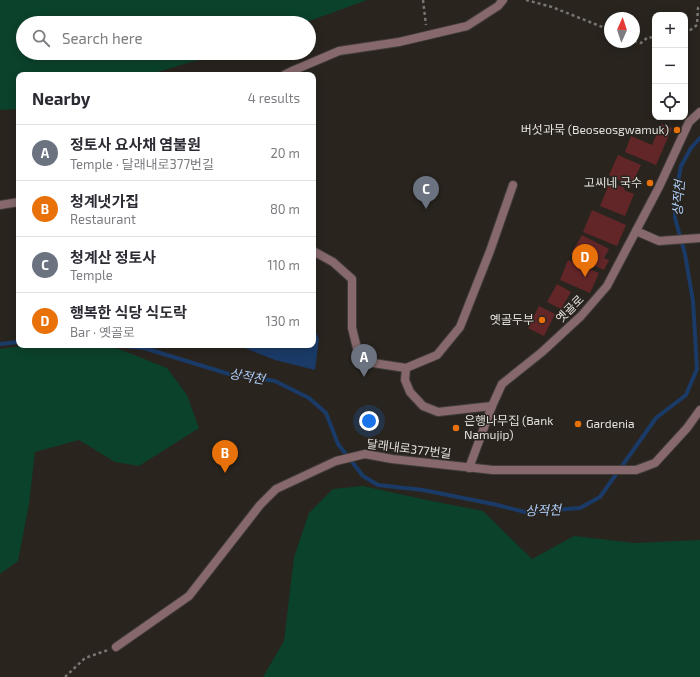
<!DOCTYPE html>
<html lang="en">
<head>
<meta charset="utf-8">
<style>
  :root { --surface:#fff; --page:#f7f7f7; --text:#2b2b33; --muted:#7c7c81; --line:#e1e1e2; --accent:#4f6e8c }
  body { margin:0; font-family:"Exo 2","Noto Sans KR",sans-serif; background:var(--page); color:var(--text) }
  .controls { position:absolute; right:12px; top:12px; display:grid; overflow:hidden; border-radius:8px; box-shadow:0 2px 10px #0003 }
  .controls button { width:36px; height:36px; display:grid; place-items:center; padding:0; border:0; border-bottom:1px solid var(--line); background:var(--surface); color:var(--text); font:20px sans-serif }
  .compass { position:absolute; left:604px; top:12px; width:36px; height:36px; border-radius:50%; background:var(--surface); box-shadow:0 2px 10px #0003; rotate:3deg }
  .you { position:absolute; left:369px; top:421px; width:14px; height:14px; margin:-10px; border:3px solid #fff; border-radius:50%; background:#1a73e8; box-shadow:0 0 0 6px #1a73e833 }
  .badge { display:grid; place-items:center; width:26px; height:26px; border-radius:50%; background:var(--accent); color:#fff; font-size:13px; font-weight:700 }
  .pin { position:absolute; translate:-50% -33px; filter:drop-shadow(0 1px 2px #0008) }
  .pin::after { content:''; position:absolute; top:21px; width:14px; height:12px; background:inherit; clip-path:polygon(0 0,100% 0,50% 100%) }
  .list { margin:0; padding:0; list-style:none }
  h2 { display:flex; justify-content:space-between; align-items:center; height:52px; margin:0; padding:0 16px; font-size:17px }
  h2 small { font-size:13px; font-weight:400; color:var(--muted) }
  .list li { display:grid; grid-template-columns:26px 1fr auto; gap:12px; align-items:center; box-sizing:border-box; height:56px; padding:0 16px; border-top:1px solid var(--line) }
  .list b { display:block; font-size:15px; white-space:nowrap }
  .list p { margin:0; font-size:13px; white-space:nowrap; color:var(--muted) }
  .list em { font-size:13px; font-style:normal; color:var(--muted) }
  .icon { flex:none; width:22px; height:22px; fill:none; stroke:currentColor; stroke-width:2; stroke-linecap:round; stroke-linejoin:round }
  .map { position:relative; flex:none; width:700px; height:677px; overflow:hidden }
  .search { position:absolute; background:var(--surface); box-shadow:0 2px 10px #0003; left:16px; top:16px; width:300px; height:44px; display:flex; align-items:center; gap:10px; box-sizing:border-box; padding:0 14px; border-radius:22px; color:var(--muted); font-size:15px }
  .panel { position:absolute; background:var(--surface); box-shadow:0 2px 10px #0003; left:16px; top:72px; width:300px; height:276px; border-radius:8px }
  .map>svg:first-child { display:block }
</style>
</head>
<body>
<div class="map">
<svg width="700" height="677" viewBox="0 0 700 677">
  <rect width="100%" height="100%" fill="#29241e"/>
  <g fill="#0b422b">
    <path d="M0,0H367L304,23H23V53H222L147,75H19V109L0,110Z"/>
    <path d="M29,345H94L119,349L167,368L187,395L199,428L139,466L115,462L79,440L35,452L29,504L18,561L0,574V349Z"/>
    <path d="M363,486L427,500L483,511L532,559L574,536L635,543L700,540V677H263L284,641L294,557L309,513L333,489Z"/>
  </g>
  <path fill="#1a3b68" d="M313,325L319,339L315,370L275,360L237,345H313Z"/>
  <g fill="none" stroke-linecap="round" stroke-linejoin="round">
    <g stroke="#1a3b68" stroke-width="4">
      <path d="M0,344L19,342"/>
      <path d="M113,345L144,348L229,374L275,381L309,398L326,413L338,444L363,476L378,485L423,490L493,504L525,512L580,508L600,497L656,418L686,395L697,369L693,301L685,254L675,218L676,191L681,166L691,148L700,138"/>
    </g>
  </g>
  <g fill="#632628">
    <path d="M661,124L672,128L656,165L625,152L631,136L652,145Z"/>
    <path d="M618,155L641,165L631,186L609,175Z"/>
    <path d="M610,182L625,188L624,190L634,194L625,216L600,206Z"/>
    <path d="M592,210L626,225L617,246L583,232Z"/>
    <path d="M582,235L609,249L604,258L609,260L604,270L571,254Z"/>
    <path d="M568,260L599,273L590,293L560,280Z"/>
    <path d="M557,284L571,292L561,309L547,302Z"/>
    <path d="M539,306L555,314L544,336L528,328Z"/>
  </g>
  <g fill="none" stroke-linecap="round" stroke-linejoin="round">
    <defs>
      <g id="service">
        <path d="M284,75L292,71L339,51L399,42L467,26L498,6L503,0"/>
        <path d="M0,205L19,202"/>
        <path d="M313,251L333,262L352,279V328L358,352L373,363L406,368L405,380L410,392L423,406L438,412L492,406"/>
        <path d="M406,368L437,355L460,327L490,251L513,185"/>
      </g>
      <g id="minor">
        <path d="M636,231L659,241L700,238"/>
        <path d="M469,468L492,406L502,384L542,352L581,316L607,286L659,187L689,122L700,112"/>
        <path d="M116,647L189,596L260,505L276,489L336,461L365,454L392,459L493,470H636L655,463L687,428L700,410"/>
      </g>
    </defs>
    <use href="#service" stroke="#433e39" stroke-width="10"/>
    <use href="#minor" stroke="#433e39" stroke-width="10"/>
    <g stroke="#797570" stroke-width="2.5" stroke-dasharray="3 3" stroke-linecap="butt">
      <path d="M423,0L426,25"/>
      <path d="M526,0L552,7L610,30"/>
      <path d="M685,34L697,25L698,8L700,5"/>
      <path d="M634,41L641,43L648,37L655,38"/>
      <path d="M65,677L85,658L108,650"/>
    </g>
    <use href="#service" stroke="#87696d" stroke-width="8"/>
    <use href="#minor" stroke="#87696d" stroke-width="8"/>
  </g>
  <g fill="#e8710a" stroke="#29241e" stroke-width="1.5">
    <circle cx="677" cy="130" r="4"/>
    <circle cx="650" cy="183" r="4"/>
    <circle cx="542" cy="320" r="4"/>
    <circle cx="578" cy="424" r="4"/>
    <circle cx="456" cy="428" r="4"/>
  </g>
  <g text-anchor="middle" stroke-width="3" stroke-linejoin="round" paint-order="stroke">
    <g font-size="12" fill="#e3e0dc" stroke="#29241e" text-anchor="end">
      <text x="669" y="134">버섯과묵 (Beoseosgwamuk)</text>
      <text x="642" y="187">고씨네 국수</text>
      <text x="534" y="324">옛골두부</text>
      <text x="464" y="425" text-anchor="start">은행나무집 (Bank<tspan x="464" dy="14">Namujip)</tspan></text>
      <text x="586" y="428" text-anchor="start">Gardenia</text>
    </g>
    <g font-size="12" fill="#e3e0dc" stroke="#29241e">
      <text transform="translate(570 309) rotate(-45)" y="4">옛골로</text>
      <text transform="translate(409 449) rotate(7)" y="4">달래내로377번길</text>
    </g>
    <g font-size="13" font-style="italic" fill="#accbf7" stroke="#29241e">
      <text transform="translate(678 198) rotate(-86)" y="5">상적천</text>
      <text transform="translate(247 376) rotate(10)" y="5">상적천</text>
      <text transform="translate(543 510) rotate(-2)" y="5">상적천</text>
    </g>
  </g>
</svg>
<div class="controls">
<button>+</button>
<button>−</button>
<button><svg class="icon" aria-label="locate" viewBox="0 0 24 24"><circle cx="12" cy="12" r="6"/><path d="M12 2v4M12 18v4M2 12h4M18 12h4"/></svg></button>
</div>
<svg class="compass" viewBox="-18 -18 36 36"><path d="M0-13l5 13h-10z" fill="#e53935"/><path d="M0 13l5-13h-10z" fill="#7c7c81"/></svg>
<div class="you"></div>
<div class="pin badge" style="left:364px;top:377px;background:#6b7280">A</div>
<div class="pin badge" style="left:225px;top:473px;background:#e8710a">B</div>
<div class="pin badge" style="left:426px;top:209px;background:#6b7280">C</div>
<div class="pin badge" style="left:585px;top:277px;background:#e8710a">D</div>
<div class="search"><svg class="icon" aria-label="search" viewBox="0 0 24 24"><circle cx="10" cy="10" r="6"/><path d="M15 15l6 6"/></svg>Search here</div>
<section class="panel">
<h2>Nearby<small>4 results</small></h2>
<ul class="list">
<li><span class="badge" style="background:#6b7280">A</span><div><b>정토사 요사채 염불원</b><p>Temple · 달래내로377번길</p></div><em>20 m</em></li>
<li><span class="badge" style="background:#e8710a">B</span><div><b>청계냇가집</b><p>Restaurant</p></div><em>80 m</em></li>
<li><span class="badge" style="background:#6b7280">C</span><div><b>청계산 정토사</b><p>Temple</p></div><em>110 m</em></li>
<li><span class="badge" style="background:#e8710a">D</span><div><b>행복한 식당 식도락</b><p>Bar · 옛골로</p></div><em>130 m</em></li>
</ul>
</section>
</div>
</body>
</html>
